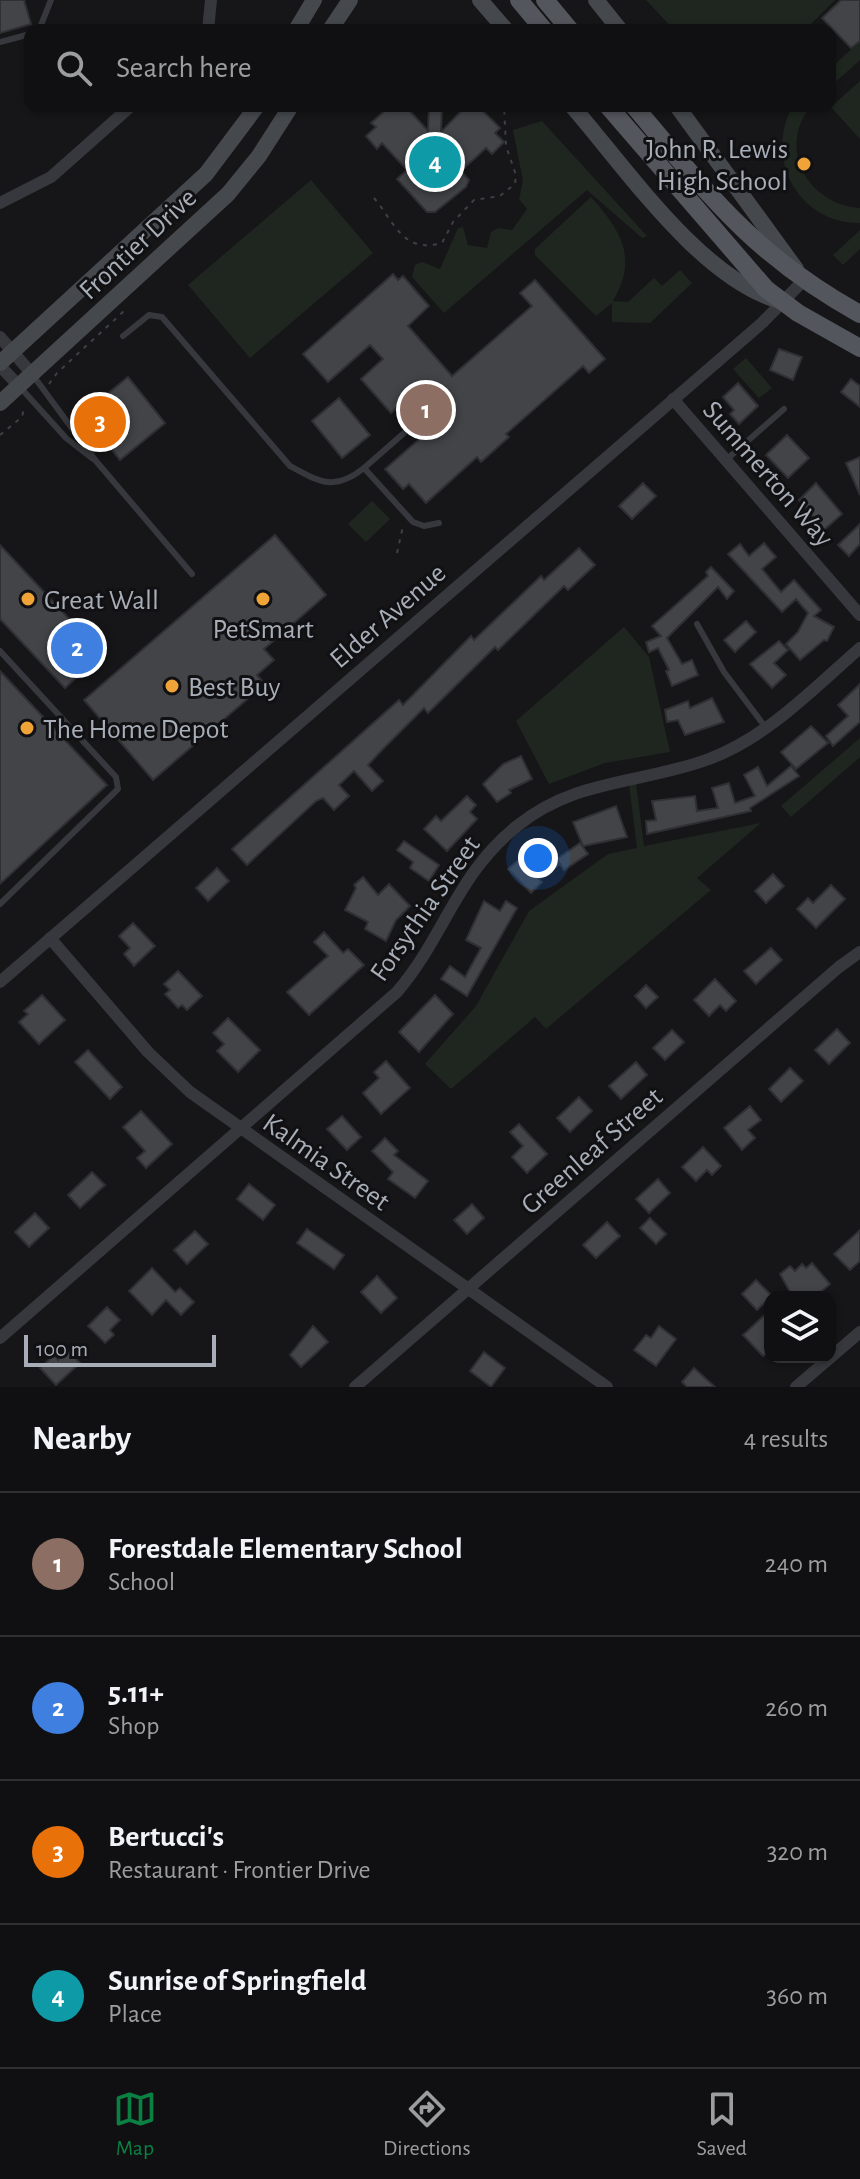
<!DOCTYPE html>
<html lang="en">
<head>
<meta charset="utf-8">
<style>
  :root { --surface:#101012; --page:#19191b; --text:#f1f3f6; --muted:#9c9d9f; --line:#303032; --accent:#0b8043 }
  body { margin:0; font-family:"Alegreya Sans",sans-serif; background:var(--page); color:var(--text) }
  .controls { position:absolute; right:24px; bottom:24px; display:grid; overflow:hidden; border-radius:16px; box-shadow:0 2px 6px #0004 }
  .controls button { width:72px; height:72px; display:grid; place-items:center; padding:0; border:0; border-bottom:2px solid var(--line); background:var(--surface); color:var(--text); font:40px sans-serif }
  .scale { position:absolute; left:24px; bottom:20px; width:192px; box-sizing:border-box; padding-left:8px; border:4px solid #a8aeb8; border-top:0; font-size:22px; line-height:28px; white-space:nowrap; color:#a8aeb8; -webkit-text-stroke:6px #111113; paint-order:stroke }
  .you { position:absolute; left:538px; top:858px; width:28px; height:28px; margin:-20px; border:6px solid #fff; border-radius:50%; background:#1a73e8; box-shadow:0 0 0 12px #1a73e833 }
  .badge { display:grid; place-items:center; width:52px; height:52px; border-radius:50%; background:var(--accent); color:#fff; font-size:26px; font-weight:700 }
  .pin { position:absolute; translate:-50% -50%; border:4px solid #fff; box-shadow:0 2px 8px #0006 }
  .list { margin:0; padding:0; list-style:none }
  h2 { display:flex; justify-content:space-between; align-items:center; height:104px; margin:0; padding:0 32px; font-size:34px }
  h2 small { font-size:26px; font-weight:400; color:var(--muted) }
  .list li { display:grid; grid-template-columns:52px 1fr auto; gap:24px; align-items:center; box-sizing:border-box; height:144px; padding:0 32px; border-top:2px solid var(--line) }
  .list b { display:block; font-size:30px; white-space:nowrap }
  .list p { margin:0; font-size:26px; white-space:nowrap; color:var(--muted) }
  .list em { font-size:26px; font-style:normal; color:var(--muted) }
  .icon { flex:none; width:44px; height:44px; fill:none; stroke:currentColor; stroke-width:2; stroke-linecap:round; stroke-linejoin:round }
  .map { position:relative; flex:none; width:860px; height:1387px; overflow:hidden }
  .search { position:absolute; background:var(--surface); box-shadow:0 2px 6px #0004; left:24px; right:24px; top:24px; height:88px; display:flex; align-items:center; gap:20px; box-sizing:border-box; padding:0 28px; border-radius:16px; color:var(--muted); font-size:30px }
  .sheet { height:680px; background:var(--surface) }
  nav { display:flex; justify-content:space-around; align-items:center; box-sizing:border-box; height:112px; border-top:2px solid var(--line); background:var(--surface); font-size:22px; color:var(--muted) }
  nav a { display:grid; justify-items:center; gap:4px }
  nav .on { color:var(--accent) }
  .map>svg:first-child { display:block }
</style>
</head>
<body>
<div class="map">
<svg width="860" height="1387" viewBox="0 0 860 1387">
  <rect width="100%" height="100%" fill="#161618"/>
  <g fill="#1e261f">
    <path d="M646,0H835L805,30H674Z"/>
    <path d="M860,41V60L830,87V69Z"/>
    <path d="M860,81V139L831,107Z"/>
    <path d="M793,106H811C776,149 809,205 860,208V223C799,224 763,158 793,106Z"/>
    <path d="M542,121L647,236L642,238L587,190L444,313L412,277L415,265L422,262L440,269L458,228L463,227L468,245L487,248L491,232L498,228L512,230L527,209L519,199L523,181L513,130Z"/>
    <path d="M311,180L373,253L250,358L188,285Z"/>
    <path d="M591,197C622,232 638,258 613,301L628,302L654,278L662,286L680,270L692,283L650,323L612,322V303L596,316L535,255V249Z"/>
    <path d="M860,230V249L843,265L833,255Z"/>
    <path d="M746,358L772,388L759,398L733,369Z"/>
    <path d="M372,501L390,519L366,542L348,524Z"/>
    <path d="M624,627L649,657L670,752L605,763L549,784L516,721Z"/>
    <path d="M860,738V757L791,817L781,806Z"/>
    <path d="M636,783L644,846L761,823L697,878L711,890L546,1029L535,1017L451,1089L425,1064L476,1006L529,911L608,854L637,848L629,784Z"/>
  </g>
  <g fill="#424448" stroke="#303034" stroke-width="2">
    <path d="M0,0H24L31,24L0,33Z"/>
    <path d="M841,0H860V41L851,48L822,18Z"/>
    <path d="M390,106H409V110L428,131L429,107L442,108L441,132L466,106H478L500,128L495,133L504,142L492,154L486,148L461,171L469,180L466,187L435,212H427L397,179L407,170L382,143L377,149L366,136L376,127L371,123Z"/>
    <path d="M393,274L398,280L403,276L429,306L408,326L452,376L532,306L520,293L535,280L605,359L589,373L583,366L506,434L509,437L481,462L477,457L426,503L409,484L403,489L385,469L439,422L413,393L391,413L361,379L383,359L370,345L328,382L303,354Z"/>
    <path d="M779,349L802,357L793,380L770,370Z"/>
    <path d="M128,377L165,423L120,460L83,414Z"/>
    <path d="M851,379L860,386V407L841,392Z"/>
    <path d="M738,383L758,406L739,424L730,414L734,410L723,397Z"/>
    <path d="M339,398L370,435L342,458L312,421Z"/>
    <path d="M787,435L809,458L788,478L766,455Z"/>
    <path d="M860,457V495L846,463Z"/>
    <path d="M643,483L656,496L632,519L619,506Z"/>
    <path d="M816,483L842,514L824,530L799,500Z"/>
    <path d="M860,524V544L849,556L838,545Z"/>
    <path d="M275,535L326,595L264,649L274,660L257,675L265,684L153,780L84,700Z"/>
    <path d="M764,543L776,557L762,569L781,592L794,580L821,610L814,616L834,627L827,641L824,640L800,660L786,644L798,632L808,613L796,599L782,612L728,554L740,544L749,556Z"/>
    <path d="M0,545L102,654L65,688L0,619Z"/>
    <path d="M579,548L595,565L568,590L564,586L498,650L495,647L428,713L424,708L383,749L368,765L383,781L372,791L354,771L339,785L349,796L334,810L323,798L316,801L247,865L232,849L399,700L403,705L471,636L474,640L541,576L544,580Z"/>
    <path d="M711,567L734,591L727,599L718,587L667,638L682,664L692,660L698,675L672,686L666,671L669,670L658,648L649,652L646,642L661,636L652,626L708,576L706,572Z"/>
    <path d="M746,621L756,632L735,652L724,640Z"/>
    <path d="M779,641L788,650L774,663L786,675L772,688L750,664Z"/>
    <path d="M0,671L107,785L0,884Z"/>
    <path d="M860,684V722L833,746L826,736L848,716L838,705Z"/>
    <path d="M712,698L724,722L685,735L678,720L667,722L665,710L688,701L690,708Z"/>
    <path d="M811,726L828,743L796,769L781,752Z"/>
    <path d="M521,756L532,779L509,790L511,793L497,802L483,784L503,764Z"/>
    <path d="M791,766L799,776L750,808L751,811L647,834L646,821L656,820L652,801L695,796L697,811L718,808L712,788L729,783L735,803L755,796L744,775L758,767L767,786Z"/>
    <path d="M467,796L476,805L470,812L477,819L447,851L424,829L436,816L441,821Z"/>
    <path d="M616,806L627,837L583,846L573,822Z"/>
    <path d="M404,841L439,865L429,881L410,868L413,862L397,850Z"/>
    <path d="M541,841L560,864L539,879L542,882L531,893L508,869Z"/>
    <path d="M580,843L588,854L564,870L557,859Z"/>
    <path d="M217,868L229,881L208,901L196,888Z"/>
    <path d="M773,874L784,886L766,903L755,891Z"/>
    <path d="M363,877L378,895L389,884L410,906L396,920L386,941L365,929L368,922L345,910L356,888L354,885Z"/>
    <path d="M831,885L845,899L816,928L797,909L808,898L813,903Z"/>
    <path d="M484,901L500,911L506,901L517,908L467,996L441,979L450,966L465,977L481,948L466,940Z"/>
    <path d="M133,923L155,946L134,966L124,954L130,948L119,936Z"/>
    <path d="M324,932L343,953L348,949L364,965L309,1015L287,992L328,956L314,942Z"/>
    <path d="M771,948L782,960L756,984L744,971Z"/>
    <path d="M178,971L202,996L187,1010L182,1005L178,1008L165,994L170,990L164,984Z"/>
    <path d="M715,979L736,1001L726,1011L720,1005L709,1016L694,1000Z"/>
    <path d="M646,985L658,997L646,1008L635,996Z"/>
    <path d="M42,995L65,1020L39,1044L19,1022L28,1014L24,1011Z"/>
    <path d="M435,995L453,1014L419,1052L399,1032Z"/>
    <path d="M228,1018L260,1050L238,1072L217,1051L224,1044L213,1033Z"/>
    <path d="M837,1029L850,1043L829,1064L815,1050Z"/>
    <path d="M672,1030L684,1042L665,1060L653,1048Z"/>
    <path d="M88,1050L122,1087L110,1099L75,1062Z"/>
    <path d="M386,1061L410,1088L381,1114L363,1093L379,1078L374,1072Z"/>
    <path d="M636,1062L647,1075L621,1099L609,1086Z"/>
    <path d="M790,1068L803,1081L781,1102L769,1089Z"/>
    <path d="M579,1097L592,1111L570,1132L557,1118Z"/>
    <path d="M750,1106L761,1120L748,1130L755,1138L742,1150L724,1128Z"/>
    <path d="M141,1111L172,1144L146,1168L137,1158L145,1151L123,1127Z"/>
    <path d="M342,1116L361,1137L347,1150L327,1129Z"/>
    <path d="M519,1124L547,1154L527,1173L512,1157L523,1146L510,1132Z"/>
    <path d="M385,1138L398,1151L394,1155L428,1181L415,1198L388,1179L393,1172L372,1151Z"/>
    <path d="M703,1147L721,1166L712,1175L707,1170L696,1181L682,1167Z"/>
    <path d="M92,1172L105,1185L80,1208L68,1195Z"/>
    <path d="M658,1179L670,1193L649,1213L636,1199Z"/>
    <path d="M249,1184L275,1205L263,1220L237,1199Z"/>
    <path d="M472,1204L484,1218L467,1234L454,1220Z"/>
    <path d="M35,1213L49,1228L29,1247L15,1232Z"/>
    <path d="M650,1218L666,1234L656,1244L640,1228Z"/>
    <path d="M607,1222L620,1236L596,1258L583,1245Z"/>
    <path d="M307,1229L344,1255L334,1269L297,1243Z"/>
    <path d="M860,1230V1261L850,1270L834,1254Z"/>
    <path d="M195,1231L208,1244L187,1264L174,1250Z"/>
    <path d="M812,1263L830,1284L815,1297H793L780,1274L790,1266L795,1271L802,1264L806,1268Z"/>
    <path d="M152,1268L175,1292L180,1288L194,1302L181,1315L166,1300L152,1315L129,1291Z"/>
    <path d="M377,1276L397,1298L381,1313L361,1292Z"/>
    <path d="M756,1280L772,1296L757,1310L742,1294Z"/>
    <path d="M107,1307L120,1320L110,1330L114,1335L105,1343L88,1326Z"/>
    <path d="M770,1310V1350L763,1356L743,1335Z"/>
    <path d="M313,1326L328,1342L301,1367L290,1355Z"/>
    <path d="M659,1326L676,1339L656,1366L634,1350L646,1335L651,1338Z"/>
    <path d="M68,1350L80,1363L56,1385L40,1368L54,1355L58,1360Z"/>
    <path d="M484,1352L505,1368L491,1387L470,1371Z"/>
    <path d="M694,1368L715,1387H687L682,1382Z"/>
  </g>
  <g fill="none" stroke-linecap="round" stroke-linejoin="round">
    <g stroke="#3d4044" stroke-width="2" stroke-dasharray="4 6" stroke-linecap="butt">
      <path d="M374,198C395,223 403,254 442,243L453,222L474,200L500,196L515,184L516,175L506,146L504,106"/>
      <path d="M49,384L57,373L124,311"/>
      <path d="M0,435L22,417L24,408"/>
      <path d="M397,553L403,526"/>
    </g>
    <g stroke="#37383d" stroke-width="6">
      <path d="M39,30L51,0"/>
      <path d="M0,42L30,34"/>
      <path d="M123,336L149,315L162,317L290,466C321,483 335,491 364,468"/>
      <path d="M32,374L96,461L192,574"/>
      <path d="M19,386L66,438L93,459"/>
      <path d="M404,433L364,468L413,522L424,526L439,523"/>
      <path d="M726,460L784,409"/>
      <path d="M697,624L724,672L766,728"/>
      <path d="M0,651L116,777L118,789L0,904"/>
    </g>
    <g stroke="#37383d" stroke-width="12">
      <path d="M208,30L211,0"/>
      <path d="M0,203L51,177L131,106"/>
      <path d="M0,337L32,374"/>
      <path d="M0,366L19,386"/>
      <path d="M673,399L860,615"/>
      <path d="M50,938L148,1052L190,1092L607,1387"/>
      <path d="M0,982L762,323L803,281"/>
      <path d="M0,1338L397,992C445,936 456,875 517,826C576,778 642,784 709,759C768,737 814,688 860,648"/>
      <path d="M355,1387L839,967L860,952"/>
      <path d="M796,1387L860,1332"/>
    </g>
    <g stroke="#45484d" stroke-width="16">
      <path d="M480,0L506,30"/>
      <path d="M596,0L620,30"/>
      <path d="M296,30L314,0"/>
      <path d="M330,30L350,0"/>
      <path d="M572,106C626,168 701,279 780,301"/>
      <path d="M677,106L796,269"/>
      <path d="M0,363L206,174L257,106"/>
      <path d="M0,403L228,194L259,156L291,106"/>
    </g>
    <g stroke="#53565c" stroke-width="18">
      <path d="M519,0L544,30"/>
      <path d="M545,0L570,30"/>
      <path d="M608,106L766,289L798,313L860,348"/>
      <path d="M634,106C708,194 756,257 860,314"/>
    </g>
  </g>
  <g fill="#f0a336" stroke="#111113" stroke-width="3">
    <circle cx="804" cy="164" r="8"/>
    <circle cx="28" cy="599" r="8"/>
    <circle cx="263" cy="599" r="8"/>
    <circle cx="172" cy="686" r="8"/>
    <circle cx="27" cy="728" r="8"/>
  </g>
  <g text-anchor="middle" stroke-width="6" stroke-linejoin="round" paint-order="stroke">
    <g font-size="28" fill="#a8aeb8" stroke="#111113" text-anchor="start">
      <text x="788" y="158" text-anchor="end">John R. Lewis<tspan x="788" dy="32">High School</tspan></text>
      <text x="44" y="609">Great Wall</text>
      <text x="263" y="638" text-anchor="middle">PetSmart</text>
      <text x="188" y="696">Best Buy</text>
      <text x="43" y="738">The Home Depot</text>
    </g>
    <g font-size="28" fill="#a8aeb8" stroke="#111113">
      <text transform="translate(137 243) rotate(-43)" y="10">Frontier Drive</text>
      <text transform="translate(769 473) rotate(49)" y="10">Summerton Way</text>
      <text transform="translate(387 615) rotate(-41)" y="10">Elder Avenue</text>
      <text transform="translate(424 908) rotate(-55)" y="10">Forsythia Street</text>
      <text transform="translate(591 1150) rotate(-41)" y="10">Greenleaf Street</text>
      <text transform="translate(327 1161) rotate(35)" y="10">Kalmia Street</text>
    </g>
  </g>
</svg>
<div class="controls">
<button><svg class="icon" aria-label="layers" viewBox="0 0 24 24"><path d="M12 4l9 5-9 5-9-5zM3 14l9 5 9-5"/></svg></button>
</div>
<div class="scale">100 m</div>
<div class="you"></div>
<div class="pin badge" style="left:426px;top:410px;background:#8d6e63">1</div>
<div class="pin badge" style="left:77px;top:648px;background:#3f7fe0">2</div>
<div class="pin badge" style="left:100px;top:422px;background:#e8710a">3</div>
<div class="pin badge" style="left:435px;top:162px;background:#0f9aa8">4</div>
<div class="search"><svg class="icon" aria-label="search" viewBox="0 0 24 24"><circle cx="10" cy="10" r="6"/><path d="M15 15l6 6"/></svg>Search here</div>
</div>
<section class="sheet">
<h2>Nearby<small>4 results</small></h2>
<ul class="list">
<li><span class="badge" style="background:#8d6e63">1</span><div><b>Forestdale Elementary School</b><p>School</p></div><em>240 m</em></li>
<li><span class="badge" style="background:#3f7fe0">2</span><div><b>5.11+</b><p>Shop</p></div><em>260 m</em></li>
<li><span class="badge" style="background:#e8710a">3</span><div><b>Bertucci's</b><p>Restaurant · Frontier Drive</p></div><em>320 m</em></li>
<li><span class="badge" style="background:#0f9aa8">4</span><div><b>Sunrise of Springfield</b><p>Place</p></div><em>360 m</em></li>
</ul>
</section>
<nav>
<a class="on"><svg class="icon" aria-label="map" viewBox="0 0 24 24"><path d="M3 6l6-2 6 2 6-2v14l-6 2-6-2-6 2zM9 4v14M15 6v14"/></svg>Map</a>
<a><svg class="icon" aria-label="directions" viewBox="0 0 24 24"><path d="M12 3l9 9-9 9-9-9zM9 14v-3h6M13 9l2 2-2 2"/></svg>Directions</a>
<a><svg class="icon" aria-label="saved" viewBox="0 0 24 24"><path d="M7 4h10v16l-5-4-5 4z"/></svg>Saved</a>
</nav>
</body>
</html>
